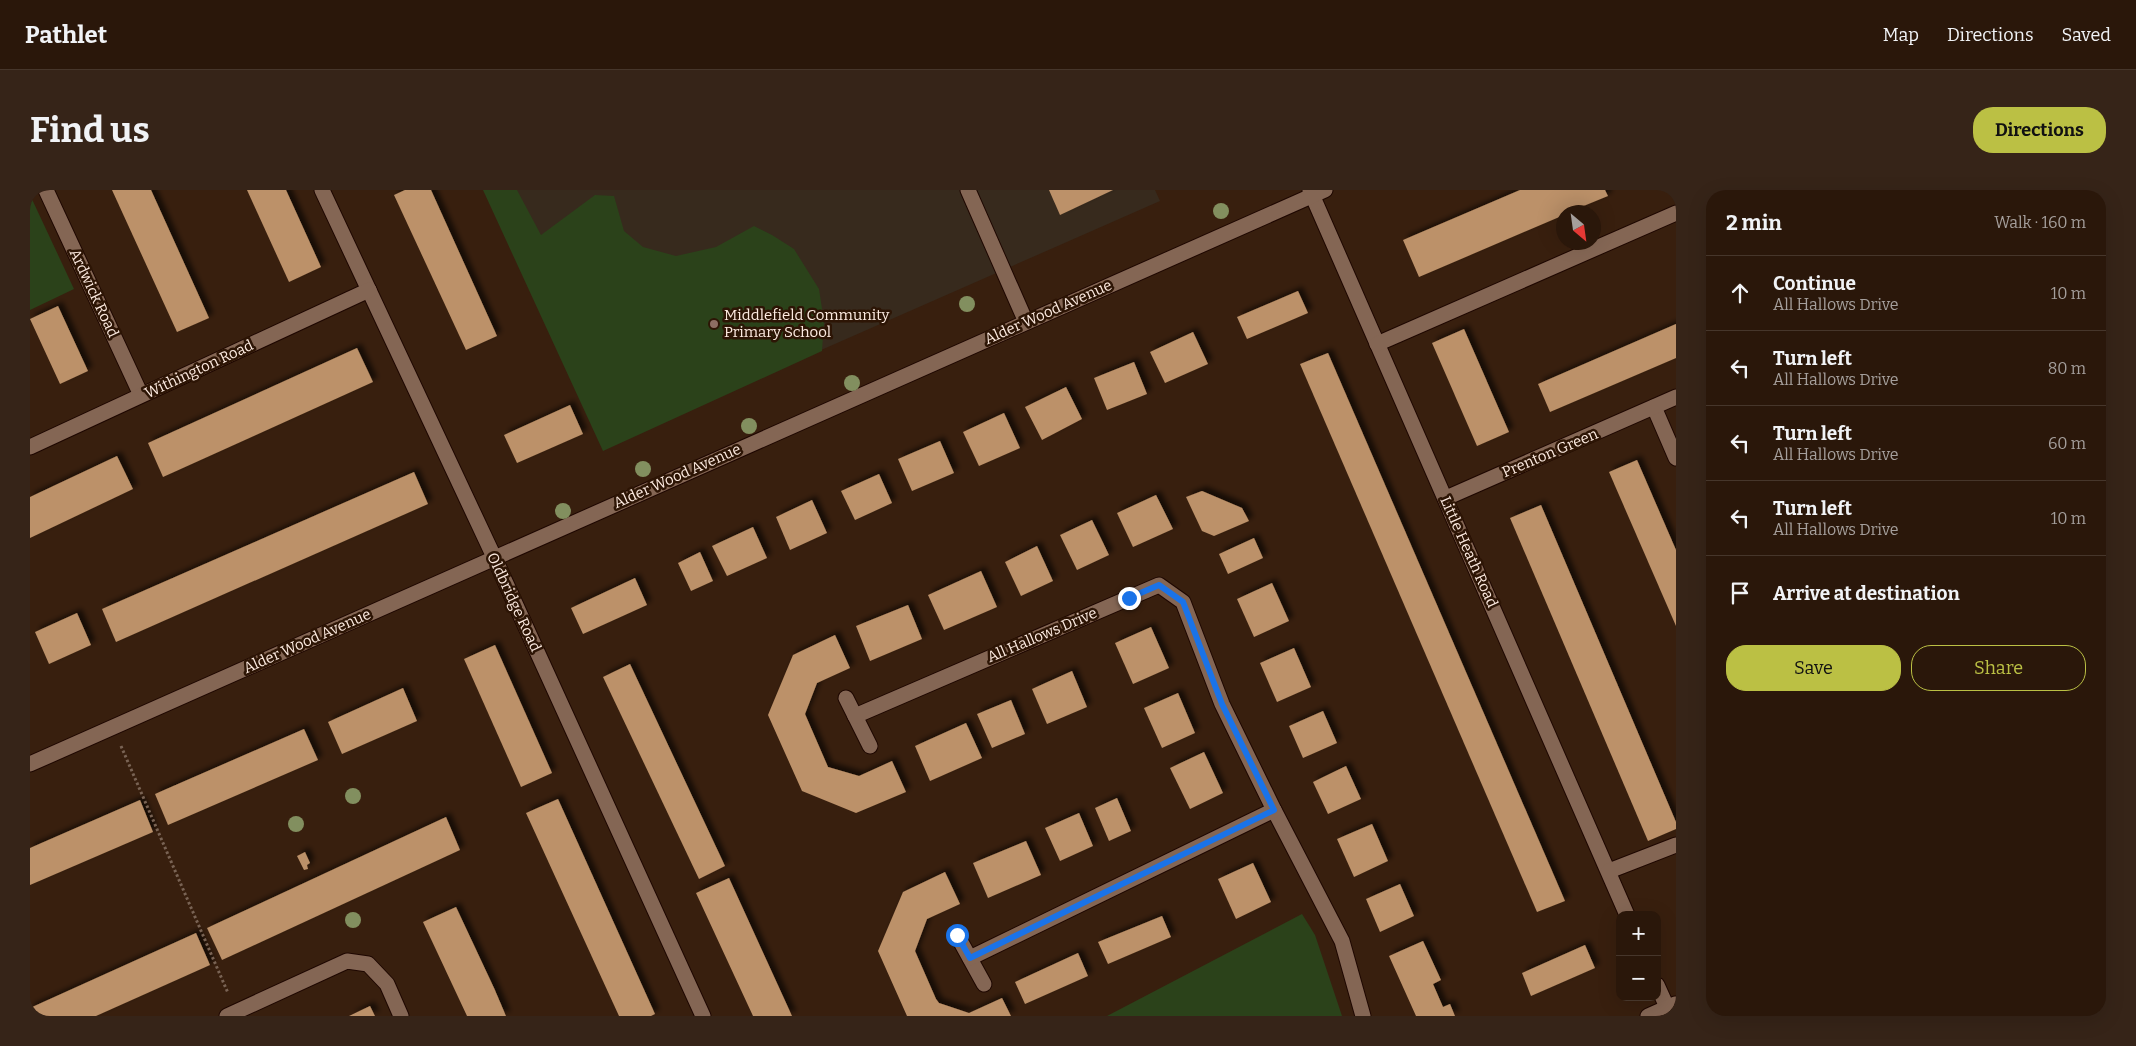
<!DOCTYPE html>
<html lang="en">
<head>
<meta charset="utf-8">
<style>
  :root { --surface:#2a170a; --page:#362418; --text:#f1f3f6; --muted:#a59f9c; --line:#46362b; --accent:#bbc044 }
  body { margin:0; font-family:Bitter,serif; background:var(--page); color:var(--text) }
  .controls { position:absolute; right:15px; bottom:15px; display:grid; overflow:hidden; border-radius:10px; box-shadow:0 5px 20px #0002 }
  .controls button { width:45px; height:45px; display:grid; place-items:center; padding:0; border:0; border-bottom:1px solid var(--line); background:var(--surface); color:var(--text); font:25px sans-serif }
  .compass { position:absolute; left:1526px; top:15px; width:45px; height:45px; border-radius:50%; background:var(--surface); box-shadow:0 5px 20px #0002; rotate:151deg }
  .stop { position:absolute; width:15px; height:15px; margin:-11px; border:4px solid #1a73e8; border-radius:50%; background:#fff }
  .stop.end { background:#1a73e8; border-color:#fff; box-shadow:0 1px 5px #0008 }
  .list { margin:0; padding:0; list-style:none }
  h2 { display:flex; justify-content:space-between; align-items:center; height:65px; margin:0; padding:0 20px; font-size:21px }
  h2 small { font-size:16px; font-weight:400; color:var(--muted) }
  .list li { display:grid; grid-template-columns:32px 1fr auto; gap:15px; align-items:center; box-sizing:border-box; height:75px; padding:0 20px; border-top:1px solid var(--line) }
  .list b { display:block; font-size:19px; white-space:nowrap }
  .list p { margin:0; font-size:16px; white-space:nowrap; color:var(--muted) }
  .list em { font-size:16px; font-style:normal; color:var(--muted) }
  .actions { display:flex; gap:10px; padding:15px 20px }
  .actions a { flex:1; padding:11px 0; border:1px solid var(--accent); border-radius:20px; text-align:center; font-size:18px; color:var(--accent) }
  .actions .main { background:var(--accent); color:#111 }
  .icon { flex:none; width:28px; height:28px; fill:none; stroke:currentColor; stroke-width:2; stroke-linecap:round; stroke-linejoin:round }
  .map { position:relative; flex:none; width:1646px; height:826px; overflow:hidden; border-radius:20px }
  header { display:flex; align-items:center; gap:30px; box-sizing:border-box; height:70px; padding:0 25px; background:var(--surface); border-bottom:1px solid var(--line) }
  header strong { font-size:24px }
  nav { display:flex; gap:28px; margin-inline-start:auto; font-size:18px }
  .intro { display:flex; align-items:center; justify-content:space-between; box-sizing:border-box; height:120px; padding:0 30px }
  h1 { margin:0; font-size:35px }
  .button { padding:12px 22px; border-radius:20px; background:var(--accent); color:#111; font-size:18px; font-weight:700 }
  main { display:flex; gap:30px; padding:0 30px }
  aside { flex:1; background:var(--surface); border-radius:20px; box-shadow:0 5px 20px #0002 }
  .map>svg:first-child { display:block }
</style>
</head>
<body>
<header>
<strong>Pathlet</strong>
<nav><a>Map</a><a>Directions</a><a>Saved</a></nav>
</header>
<div class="intro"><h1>Find us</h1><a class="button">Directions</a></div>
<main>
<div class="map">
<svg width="1646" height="826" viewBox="0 0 1646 826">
  <defs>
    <filter id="shadow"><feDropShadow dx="4.5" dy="-4.5" stdDeviation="2.5" flood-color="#0009"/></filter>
  </defs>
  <rect width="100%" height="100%" fill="#381f0e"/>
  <path fill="#372a1d" d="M456,0H1125L1130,11L573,256Z"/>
  <g fill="#2b421a">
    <path d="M453,0H487L511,45L565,5L584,6L594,41L613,57L646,66L686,57L724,36L742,45L764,59L789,99L794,132L792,161L573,261Z"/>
    <path d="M0,5L44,99L0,120Z"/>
    <path d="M1272,724L1285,745L1312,826H1077Z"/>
  </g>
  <g fill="#bc9169" filter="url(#shadow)">
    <path d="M82,0H121L179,128L147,142Z"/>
    <path d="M217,0H256L291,77L259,92Z"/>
    <path d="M375,0H401L467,146L436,160L364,5Z"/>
    <path d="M1019,0H1083L1030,25Z"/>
    <path d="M1490,0H1575L1578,6L1539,22H1534V25L1389,87L1373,50Z"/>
    <path d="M1268,101L1278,123L1217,149L1207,127Z"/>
    <path d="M28,116L58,181L30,194L0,129Z"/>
    <path d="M1646,134V168L1520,222L1508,194Z"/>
    <path d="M1434,139L1479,242L1447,256L1402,153Z"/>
    <path d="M1163,142L1178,174L1135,193L1120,162Z"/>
    <path d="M327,158L343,192L133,287L118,253Z"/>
    <path d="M1298,163L1535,711L1507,722L1270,174Z"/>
    <path d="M1104,172L1117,204L1077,220L1064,188Z"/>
    <path d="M1036,197L1052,229L1012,250L995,217Z"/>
    <path d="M540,215L553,244L487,273L474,245Z"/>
    <path d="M974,223L990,258L949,276L933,242Z"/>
    <path d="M910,251L924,283L882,301L868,269Z"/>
    <path d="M87,266L103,299L0,348V307Z"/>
    <path d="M1607,270L1646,360V436L1579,282Z"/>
    <path d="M384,282L398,314L86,452L72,419Z"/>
    <path d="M849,284L862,313L825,330L811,301Z"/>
    <path d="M1172,301L1212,318L1219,331L1184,346L1172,341L1156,307Z"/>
    <path d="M1126,305L1143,339L1103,357L1087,323Z"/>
    <path d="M782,310L797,343L760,360L746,327Z"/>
    <path d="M1511,315L1646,632V639L1618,651L1480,328Z"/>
    <path d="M1062,330L1079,365L1047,380L1030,345Z"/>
    <path d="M723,337L737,368L697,386L682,356Z"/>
    <path d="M1224,348L1233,368L1198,384L1189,364Z"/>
    <path d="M1007,356L1023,391L991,406L975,372Z"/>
    <path d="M670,362L683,391L661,401L648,373Z"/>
    <path d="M951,381L967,417L914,440L898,405Z"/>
    <path d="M605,388L617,415L553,444L541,418Z"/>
    <path d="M1242,393L1259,431L1224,447L1207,409Z"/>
    <path d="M878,415L892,449L840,471L826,436Z"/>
    <path d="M47,423L61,455L19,474L5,442Z"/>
    <path d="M1121,437L1139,478L1103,494L1085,453Z"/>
    <path d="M805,445L820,478L787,493L775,524L798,577L829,586L862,571L876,602L826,623L772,601L738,525L763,465Z"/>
    <path d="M465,455L522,583L491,597L434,469Z"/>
    <path d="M1264,458L1281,497L1247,512L1230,473Z"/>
    <path d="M600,474L695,676L669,689L573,487Z"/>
    <path d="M1042,481L1057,517L1017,534L1002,499Z"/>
    <path d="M373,498L387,531L312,564L298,532Z"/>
    <path d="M1148,503L1165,543L1132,558L1114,518Z"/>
    <path d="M981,510L995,544L962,558L947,524Z"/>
    <path d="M1293,521L1307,553L1273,568L1259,536Z"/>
    <path d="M936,533L952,568L900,591L885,556Z"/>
    <path d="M274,539L288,570L138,635L125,604Z"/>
    <path d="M1174,562L1193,603L1160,619L1140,578Z"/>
    <path d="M1316,576L1331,609L1298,624L1283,592Z"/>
    <path d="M1087,608L1101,641L1079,651L1065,618Z"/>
    <path d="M528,609L625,824L621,826H589L496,623Z"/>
    <path d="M110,610L123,642L0,695V658Z"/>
    <path d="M1049,623L1063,656L1030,671L1015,638Z"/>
    <path d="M416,627L430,660L192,770L177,738Z"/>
    <path d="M1342,634L1358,671L1324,687L1307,649Z"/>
    <path d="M996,651L1011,685L958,708L943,673Z"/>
    <path d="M275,662L280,673L277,675L278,679L274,680L267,666Z"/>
    <path d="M1223,673L1241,712L1206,729L1188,689Z"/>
    <path d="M915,682L930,714L897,729L885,761L906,809L909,813L939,823L972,808L981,826H877L848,761L873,702Z"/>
    <path d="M699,688L746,791L762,826H723L666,703Z"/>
    <path d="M1370,694L1384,726L1350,742L1336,709Z"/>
    <path d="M426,717L464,798L476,826H437L393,732Z"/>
    <path d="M1132,726L1141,747L1078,774L1068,752Z"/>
    <path d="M166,743L180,775L66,826H0V818Z"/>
    <path d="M1393,751L1411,790L1403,794L1413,817L1420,814L1425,826H1386L1359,766Z"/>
    <path d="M1555,755L1565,778L1501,806L1492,783Z"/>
    <path d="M1048,763L1058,786L995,814L985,792Z"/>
    <path d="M340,816L345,826H319Z"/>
  </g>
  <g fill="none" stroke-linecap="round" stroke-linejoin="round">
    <defs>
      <g id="minor">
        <path d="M16,0L111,205"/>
        <path d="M292,0L464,367L673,826"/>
        <path d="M938,0L996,132"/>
        <path d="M1280,0L1597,725"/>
        <path d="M1347,154L1646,23"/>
        <path d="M1624,217L1646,268"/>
        <path d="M0,257L339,100"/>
        <path d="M1416,308L1646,207"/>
        <path d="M816,508L840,556"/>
        <path d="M825,526L1129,395L1153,412L1192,514L1244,620L1312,751L1333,826"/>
        <path d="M0,574L1295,0"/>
        <path d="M1579,681L1646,655"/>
        <path d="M927,745L954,794"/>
        <path d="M940,768L1244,620"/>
        <path d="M1627,795L1641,826"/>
        <path d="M197,826L317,771L338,774L357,794L371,826"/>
        <path d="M1618,826L1645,814"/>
      </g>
    </defs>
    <use href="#minor" stroke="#1e0700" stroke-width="17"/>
    <path stroke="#796354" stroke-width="3" stroke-dasharray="2.5 2.5" stroke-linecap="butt" d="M91,556L198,803"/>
    <use href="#minor" stroke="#846654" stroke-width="15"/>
  </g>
  <g fill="#828f5f">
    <circle cx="1191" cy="21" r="8"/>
    <circle cx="937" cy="114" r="8"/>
    <circle cx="822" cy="193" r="8"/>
    <circle cx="719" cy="236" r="8"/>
    <circle cx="613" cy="279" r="8"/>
    <circle cx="533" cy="321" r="8"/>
    <circle cx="323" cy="606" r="8"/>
    <circle cx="266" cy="634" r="8"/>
    <circle cx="323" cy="730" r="8"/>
  </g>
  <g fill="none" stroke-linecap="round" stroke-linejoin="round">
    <path stroke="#1a73e8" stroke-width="6" d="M927,745L940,768L1244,620L1192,514L1153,412L1129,395L1099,408"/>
  </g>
  <circle fill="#8d6e63" stroke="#2d1505" stroke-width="2" cx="684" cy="134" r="5"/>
  <g text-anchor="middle" stroke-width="5" stroke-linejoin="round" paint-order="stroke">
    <g font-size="15" fill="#fdebe1" stroke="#2d1505">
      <text transform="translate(64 103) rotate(65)" y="5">Ardwick Road</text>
      <text transform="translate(1018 122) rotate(-24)" y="5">Alder Wood Avenue</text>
      <text transform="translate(169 179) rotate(-25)" y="5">Withington Road</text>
      <text transform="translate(1520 263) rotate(-23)" y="5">Prenton Green</text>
      <text transform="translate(647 286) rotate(-24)" y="5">Alder Wood Avenue</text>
      <text transform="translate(1439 362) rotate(66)" y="5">Little Heath Road</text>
      <text transform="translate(484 412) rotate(65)" y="5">Oldbridge Road</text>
      <text transform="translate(1012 445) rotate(-23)" y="5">All Hallows Drive</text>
      <text transform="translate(277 451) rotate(-24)" y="5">Alder Wood Avenue</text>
    </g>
    <g font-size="15" fill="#fdebe1" stroke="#2d1505" text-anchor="start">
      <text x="694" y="130">Middlefield Community<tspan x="694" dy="17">Primary School</tspan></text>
    </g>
  </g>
</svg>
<div class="controls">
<button>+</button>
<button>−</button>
</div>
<svg class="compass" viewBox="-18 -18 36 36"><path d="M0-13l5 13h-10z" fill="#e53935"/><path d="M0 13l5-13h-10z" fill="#a59f9c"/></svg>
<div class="stop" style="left:927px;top:745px"></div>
<div class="stop end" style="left:1099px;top:408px"></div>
</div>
<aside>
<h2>2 min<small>Walk · 160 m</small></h2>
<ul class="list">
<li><svg class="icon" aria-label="ahead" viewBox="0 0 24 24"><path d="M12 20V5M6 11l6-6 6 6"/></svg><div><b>Continue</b><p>All Hallows Drive</p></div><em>10 m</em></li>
<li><svg class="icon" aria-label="left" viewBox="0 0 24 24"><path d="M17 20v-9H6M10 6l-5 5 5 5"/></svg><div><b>Turn left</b><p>All Hallows Drive</p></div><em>80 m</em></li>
<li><svg class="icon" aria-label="left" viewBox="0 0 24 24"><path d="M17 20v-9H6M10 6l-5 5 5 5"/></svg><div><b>Turn left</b><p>All Hallows Drive</p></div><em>60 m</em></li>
<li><svg class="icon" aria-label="left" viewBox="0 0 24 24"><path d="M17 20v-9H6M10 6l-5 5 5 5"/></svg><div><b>Turn left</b><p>All Hallows Drive</p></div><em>10 m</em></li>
<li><svg class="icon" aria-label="arrive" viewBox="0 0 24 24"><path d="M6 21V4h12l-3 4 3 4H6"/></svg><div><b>Arrive at destination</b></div></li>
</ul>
<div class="actions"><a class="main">Save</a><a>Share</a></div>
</aside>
</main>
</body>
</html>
